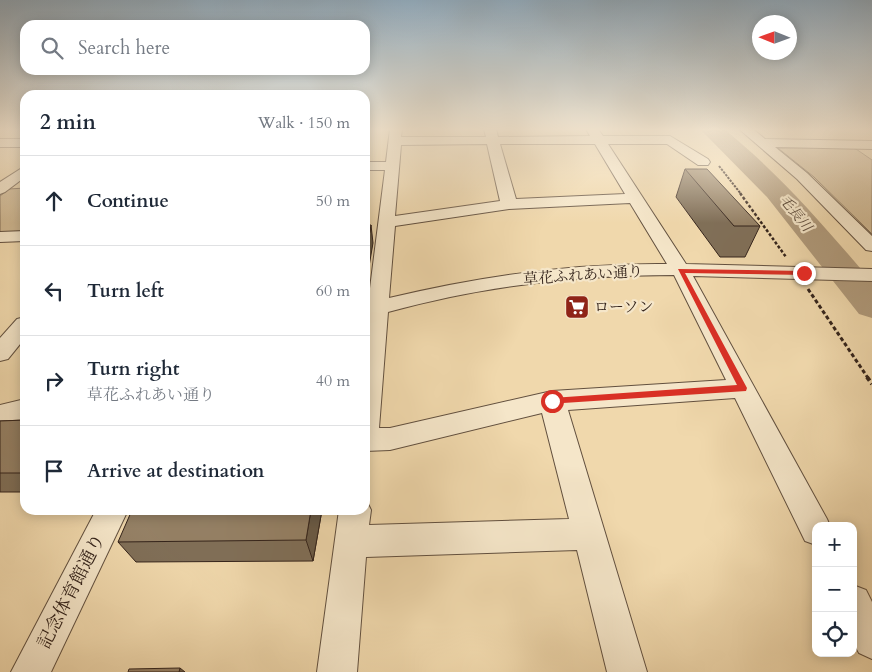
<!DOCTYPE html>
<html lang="en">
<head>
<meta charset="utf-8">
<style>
  :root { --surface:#fff; --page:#f2f2f3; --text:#1f2937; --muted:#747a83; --line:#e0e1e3 }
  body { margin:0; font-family:Cardo,"Noto Serif JP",serif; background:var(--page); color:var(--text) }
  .controls { position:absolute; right:15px; bottom:15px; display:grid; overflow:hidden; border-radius:10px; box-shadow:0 2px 12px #0003 }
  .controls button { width:45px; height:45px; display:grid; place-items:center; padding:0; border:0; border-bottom:1px solid var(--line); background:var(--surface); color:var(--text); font:25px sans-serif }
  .compass { position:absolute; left:752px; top:15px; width:45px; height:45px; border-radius:50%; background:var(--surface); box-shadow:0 2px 12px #0003; rotate:271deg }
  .stop { position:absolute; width:15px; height:15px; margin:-11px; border:4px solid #d93025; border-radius:50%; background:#fff }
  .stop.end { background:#d93025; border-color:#fff; box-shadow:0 1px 5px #0008 }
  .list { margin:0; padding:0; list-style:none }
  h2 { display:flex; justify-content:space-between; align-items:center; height:65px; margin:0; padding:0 20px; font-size:21px }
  h2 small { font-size:16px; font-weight:400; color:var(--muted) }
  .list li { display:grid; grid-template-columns:32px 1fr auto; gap:15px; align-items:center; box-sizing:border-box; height:90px; padding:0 20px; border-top:1px solid var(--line) }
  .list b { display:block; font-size:19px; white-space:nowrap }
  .list p { margin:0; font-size:16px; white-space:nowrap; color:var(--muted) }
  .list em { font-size:16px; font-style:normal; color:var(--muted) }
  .icon { flex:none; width:28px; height:28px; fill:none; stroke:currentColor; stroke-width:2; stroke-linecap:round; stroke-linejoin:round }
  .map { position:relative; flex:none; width:872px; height:672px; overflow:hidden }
  .search { position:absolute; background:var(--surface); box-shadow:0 2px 12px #0003; left:20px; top:20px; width:350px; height:55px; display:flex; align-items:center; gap:12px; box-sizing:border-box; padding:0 18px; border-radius:15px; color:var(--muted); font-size:19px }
  .panel { position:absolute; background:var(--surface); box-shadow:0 2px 12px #0003; left:20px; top:90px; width:350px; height:425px; border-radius:15px }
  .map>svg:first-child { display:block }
</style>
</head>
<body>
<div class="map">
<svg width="872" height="672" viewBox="0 0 872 672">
  <rect width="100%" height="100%" fill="#f0d8ac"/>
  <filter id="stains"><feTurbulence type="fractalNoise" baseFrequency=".004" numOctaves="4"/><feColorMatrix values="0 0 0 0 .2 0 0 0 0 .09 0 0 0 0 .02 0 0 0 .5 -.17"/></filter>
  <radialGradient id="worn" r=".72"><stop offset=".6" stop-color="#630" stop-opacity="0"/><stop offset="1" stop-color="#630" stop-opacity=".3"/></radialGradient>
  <g fill="#d0b993" stroke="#826e57">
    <path d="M850,147L856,149L872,160V234L814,177L778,148Z"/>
    <path d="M25,188V232L0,233V196L9,189Z"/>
  </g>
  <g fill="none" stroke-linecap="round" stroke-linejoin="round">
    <path fill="#b09a7b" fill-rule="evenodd" d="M700,129H724C780,174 826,228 872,282V318L859,314L767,197Z"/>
    <defs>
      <g id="minor">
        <path d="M390,129H402L401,137H486L484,129H496L498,137L590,136L586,129H598L603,136H670L708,159L710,162L708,165H698L667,144H608L686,264L872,269V281L693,276L827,519L830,526H816V545L805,541L735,398L568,410L647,672H607L577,550L366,557L357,672H317L339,510H365L366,500L371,510L369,525L569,519L542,413L390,450L365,451V304H368L385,170H365V162H386ZM487,144L500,201L395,216L401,145ZM500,144H595L625,194L516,199ZM630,203L667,264C572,263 481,276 389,298L395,226L509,209ZM674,275L726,380L552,391L390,428H379L388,312C482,286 576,275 674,275Z"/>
        <path d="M739,129H753L765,139L872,141V149L775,147L807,173L872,236V251L866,250L797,179Z"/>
        <rect x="0" y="139" width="25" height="8"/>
        <path d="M25,166V177L5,192L0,194V182Z"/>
        <path d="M25,231V241L0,242V232Z"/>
        <path d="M25,317V338L8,359L0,361V338L17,319Z"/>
        <path d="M25,399V419L0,425V405Z"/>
        <path d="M96,510H128L51,672H11Z"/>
        <path d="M853,585L866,590L872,602V659L859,653L853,642Z"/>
      </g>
    </defs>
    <use href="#minor" stroke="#62503f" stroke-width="2"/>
    <path stroke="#33231b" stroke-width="2" stroke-dasharray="2.5 1" stroke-linecap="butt" d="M719,166L741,194"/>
    <path stroke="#33231b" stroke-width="2.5" stroke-dasharray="3 2" stroke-linecap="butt" d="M740,193L786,257"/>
    <path stroke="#33231b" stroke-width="3" stroke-dasharray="4 2.5" stroke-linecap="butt" d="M808,289L868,378"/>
    <path stroke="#33231b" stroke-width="4" stroke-dasharray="4.5 3" stroke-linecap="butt" d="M867,377L872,384"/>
    <use href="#minor" fill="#f5e6c9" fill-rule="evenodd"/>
  </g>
  <g fill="#806f58" stroke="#33231b">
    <path d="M685,169L760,226L745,257H720L676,197Z"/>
    <path d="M25,420V492H0V421Z"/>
    <path d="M322,510L313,561L136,562L118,542Z"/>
  </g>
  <g fill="#685a47" stroke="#33231b">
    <path d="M371,225L373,243L365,290V259Z"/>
    <path d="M311,510H322L313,561L306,540Z"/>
    <path d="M180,668L185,672H179Z"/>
  </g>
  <g fill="#958166" stroke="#33231b">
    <path d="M685,169H707L760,226H734Z"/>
    <path d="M365,225H371L365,259Z"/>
    <path d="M25,420V473H0V421Z"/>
    <path d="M132,510H311L306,540L118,542Z"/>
    <path d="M180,668L179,672H128L129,669Z"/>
  </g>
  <linearGradient id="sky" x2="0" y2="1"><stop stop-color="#91aabc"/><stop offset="0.58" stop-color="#f8edda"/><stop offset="1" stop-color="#f8edda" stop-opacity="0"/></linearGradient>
  <rect width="872" height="223" fill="url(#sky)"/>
  <path fill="#d93025" d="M678,269L804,271L808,273L804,275L685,273L747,388L746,391L548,404V399L552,398L737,385Z"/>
  <defs>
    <symbol id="supermarket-square" viewBox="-11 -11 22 22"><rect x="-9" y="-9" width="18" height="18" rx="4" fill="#8f2418" stroke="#f5e6c9"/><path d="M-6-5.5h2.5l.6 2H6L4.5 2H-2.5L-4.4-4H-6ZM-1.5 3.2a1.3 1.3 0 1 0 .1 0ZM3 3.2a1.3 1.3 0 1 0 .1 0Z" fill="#fff"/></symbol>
  </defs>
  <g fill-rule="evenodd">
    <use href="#supermarket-square" x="563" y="293" width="28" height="28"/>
  </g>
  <g text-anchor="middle" stroke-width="4.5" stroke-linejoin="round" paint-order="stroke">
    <g font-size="14" font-style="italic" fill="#5f4d3d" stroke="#f5e6c9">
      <text transform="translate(796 213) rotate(51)" y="5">毛長川</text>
    </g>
    <g font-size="15" fill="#33231b" stroke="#f5e6c9">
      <text transform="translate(583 275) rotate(-4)" y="5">草花ふれあい通り</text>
    </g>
    <g font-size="15" fill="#33231b" stroke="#f5e6c9" text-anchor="start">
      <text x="594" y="312">ローソン</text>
    </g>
    <g font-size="18" fill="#33231b" stroke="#f5e6c9">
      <text transform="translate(71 591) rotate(-63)" y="6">記念体育館通り</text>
    </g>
  </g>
  <rect width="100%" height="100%" filter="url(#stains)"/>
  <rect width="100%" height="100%" fill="url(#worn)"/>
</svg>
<div class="controls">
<button>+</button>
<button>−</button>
<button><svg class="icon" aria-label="locate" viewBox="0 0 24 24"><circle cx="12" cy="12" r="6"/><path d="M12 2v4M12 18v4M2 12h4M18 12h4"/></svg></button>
</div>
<svg class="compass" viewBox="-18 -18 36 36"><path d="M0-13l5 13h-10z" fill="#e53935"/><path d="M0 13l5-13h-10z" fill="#747a83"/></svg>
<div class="stop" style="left:552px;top:401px"></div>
<div class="stop end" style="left:804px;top:273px"></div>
<div class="search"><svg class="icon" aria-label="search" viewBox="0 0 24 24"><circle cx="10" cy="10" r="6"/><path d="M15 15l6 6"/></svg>Search here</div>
<section class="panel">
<h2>2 min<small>Walk · 150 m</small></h2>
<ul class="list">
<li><svg class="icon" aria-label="ahead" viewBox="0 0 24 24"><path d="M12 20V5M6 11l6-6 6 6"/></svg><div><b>Continue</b></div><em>50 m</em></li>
<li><svg class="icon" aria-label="left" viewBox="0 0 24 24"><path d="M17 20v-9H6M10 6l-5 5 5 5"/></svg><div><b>Turn left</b></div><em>60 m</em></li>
<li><svg class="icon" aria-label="right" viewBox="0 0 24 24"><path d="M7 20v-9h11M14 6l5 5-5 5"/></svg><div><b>Turn right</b><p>草花ふれあい通り</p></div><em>40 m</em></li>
<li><svg class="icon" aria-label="arrive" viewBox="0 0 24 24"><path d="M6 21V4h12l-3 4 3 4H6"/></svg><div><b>Arrive at destination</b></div></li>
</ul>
</section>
</div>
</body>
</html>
